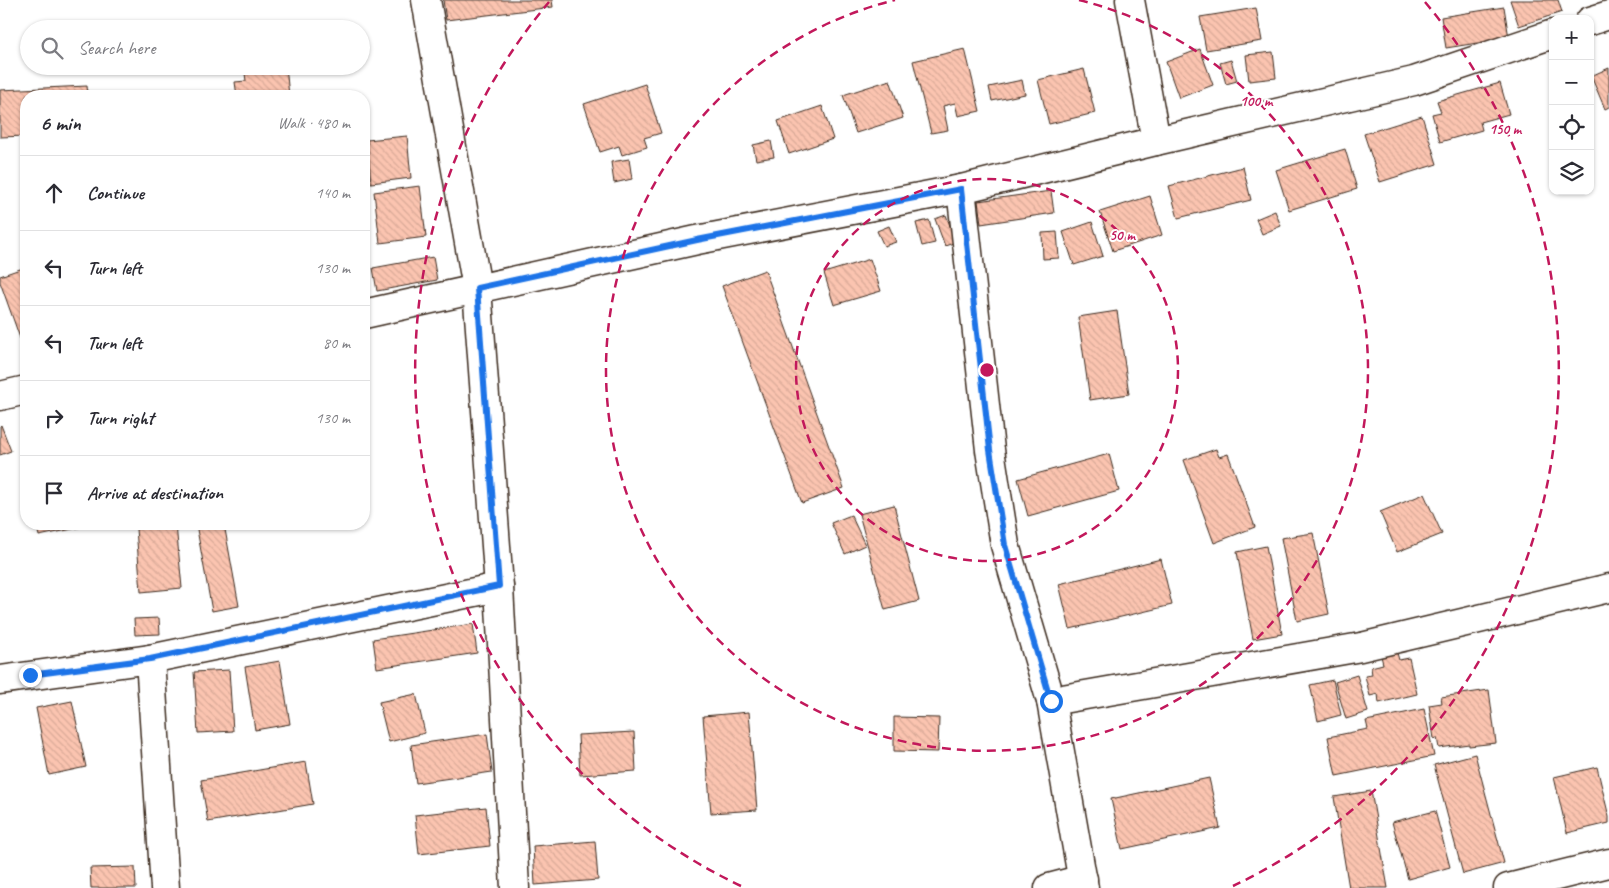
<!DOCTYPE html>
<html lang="en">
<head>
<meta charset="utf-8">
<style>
  :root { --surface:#fff; --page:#f7f7f7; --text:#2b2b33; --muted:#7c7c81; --line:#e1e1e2 }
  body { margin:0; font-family:Caveat,sans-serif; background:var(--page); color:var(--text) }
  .controls { position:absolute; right:15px; top:15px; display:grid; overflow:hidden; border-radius:10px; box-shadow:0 1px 4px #0004 }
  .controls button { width:45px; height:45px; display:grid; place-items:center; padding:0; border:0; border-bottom:1px solid var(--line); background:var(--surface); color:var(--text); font:25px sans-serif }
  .stop { position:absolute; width:15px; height:15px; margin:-11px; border:4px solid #1a73e8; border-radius:50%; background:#fff }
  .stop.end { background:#1a73e8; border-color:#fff; box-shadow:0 1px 5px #0008 }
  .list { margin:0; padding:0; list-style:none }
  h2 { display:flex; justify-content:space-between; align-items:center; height:65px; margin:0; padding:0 20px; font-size:21px }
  h2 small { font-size:16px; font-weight:400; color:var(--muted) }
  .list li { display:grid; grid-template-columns:32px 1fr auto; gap:15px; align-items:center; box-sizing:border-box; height:75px; padding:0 20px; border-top:1px solid var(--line) }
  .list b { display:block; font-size:19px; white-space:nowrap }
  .list em { font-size:16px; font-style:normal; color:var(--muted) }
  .icon { flex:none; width:28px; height:28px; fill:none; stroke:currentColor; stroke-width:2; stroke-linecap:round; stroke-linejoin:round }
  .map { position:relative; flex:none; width:1609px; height:888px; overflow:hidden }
  .search { position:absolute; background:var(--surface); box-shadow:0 1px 4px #0004; left:20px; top:20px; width:350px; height:55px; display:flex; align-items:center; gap:12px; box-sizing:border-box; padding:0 18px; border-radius:28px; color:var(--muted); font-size:19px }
  .panel { position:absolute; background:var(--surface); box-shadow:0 1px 4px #0004; left:20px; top:90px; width:350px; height:440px; border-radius:20px }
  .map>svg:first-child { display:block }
</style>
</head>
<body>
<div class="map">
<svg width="1609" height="888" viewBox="0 0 1609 888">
  <defs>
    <pattern id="building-back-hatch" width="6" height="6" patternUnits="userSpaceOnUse" patternTransform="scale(1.25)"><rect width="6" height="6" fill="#fbc4b0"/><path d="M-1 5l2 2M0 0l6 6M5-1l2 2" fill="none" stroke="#d8a997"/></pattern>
  </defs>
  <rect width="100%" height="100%" fill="#fff"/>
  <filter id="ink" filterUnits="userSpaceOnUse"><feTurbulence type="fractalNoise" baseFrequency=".02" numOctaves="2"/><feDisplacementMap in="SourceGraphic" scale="10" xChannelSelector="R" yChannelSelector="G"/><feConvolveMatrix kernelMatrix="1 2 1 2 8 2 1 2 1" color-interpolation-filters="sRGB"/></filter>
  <g filter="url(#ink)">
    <g fill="url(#building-back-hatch)" stroke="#3b2a1e">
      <path d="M443,0H552L553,7L446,20Z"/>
      <path d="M1510,0H1558L1562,12L1519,26Z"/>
      <path d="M1504,7L1509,38L1446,48L1441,17Z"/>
      <path d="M1256,8L1262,41L1206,50L1200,17Z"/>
      <path d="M965,49L980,111L958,116L955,103L943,106L948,130L931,133L913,61Z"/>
      <path d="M1200,49L1213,85L1179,98L1166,62Z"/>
      <path d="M1273,52L1276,78L1249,81L1246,55Z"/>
      <path d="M1231,60L1237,81L1226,84L1220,63Z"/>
      <path d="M244,66H286L289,96H237L235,82L246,81Z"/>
      <path d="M1609,68V107L1605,109L1591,76Z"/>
      <path d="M1084,69L1095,113L1049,124L1038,80Z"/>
      <path d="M890,80L903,118L856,133L843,95Z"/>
      <path d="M1022,80L1025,94L992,101L989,87Z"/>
      <path d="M1500,83L1509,114L1480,122L1482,130L1440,142L1432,114L1441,112L1437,101Z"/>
      <path d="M645,84L661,133L644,138L647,147L622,155L619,146L600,152L584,104Z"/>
      <path d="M87,86L88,96H26V136L0,137V90Z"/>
      <path d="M822,106L833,139L789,154L778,121Z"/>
      <path d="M1422,116L1437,164L1380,182L1364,134Z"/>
      <path d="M407,136L411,178L371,183L367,140Z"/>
      <path d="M771,141L774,157L756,160L753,145Z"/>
      <path d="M1345,149L1357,189L1289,210L1276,170Z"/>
      <path d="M629,159L632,179L614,183L611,162Z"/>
      <path d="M1243,167L1251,200L1178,218L1169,186Z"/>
      <path d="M420,186L426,237L380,243L374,192Z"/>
      <path d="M1051,191L1054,213L981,224L978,201Z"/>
      <path d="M1150,196L1162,235L1113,251L1100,212Z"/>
      <path d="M1275,211L1281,226L1262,234L1256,219Z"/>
      <path d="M946,215L956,242L945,246L935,219Z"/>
      <path d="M929,220L935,243L922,246L916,223Z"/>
      <path d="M1092,222L1103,256L1074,265L1063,232Z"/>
      <path d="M889,226L896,242L884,246L877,231Z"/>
      <path d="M1057,232L1059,258L1043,259L1042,233Z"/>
      <path d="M433,257L437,280L377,291L373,268Z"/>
      <path d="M870,259L881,291L834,305L824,273Z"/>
      <path d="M26,267V352H25L0,282V276Z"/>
      <path d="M765,270L844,488L802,503L722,286Z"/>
      <path d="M1117,311L1129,394L1090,400L1078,317Z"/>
      <path d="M1,425L11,451L0,455V426Z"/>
      <path d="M26,437V473L20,438Z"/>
      <path d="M1216,449L1219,457L1228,454L1255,527L1214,543L1184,460Z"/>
      <path d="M1109,454L1119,491L1028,516L1018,479Z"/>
      <path d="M1424,494L1442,534L1397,552L1380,512Z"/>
      <path d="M894,505L919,601L885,610L859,514Z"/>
      <path d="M851,515L865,545L845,554L831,523Z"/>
      <path d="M36,524H82V527L39,536Z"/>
      <path d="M196,524H224L239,606L212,611Z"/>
      <path d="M176,525L182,588L141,592L136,529Z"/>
      <path d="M1313,533L1329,614L1297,621L1281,538Z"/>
      <path d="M1266,546L1282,634L1253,639L1237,552Z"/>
      <path d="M1161,559L1172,605L1070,629L1059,584Z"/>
      <path d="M159,618L160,634L135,635L134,619Z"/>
      <path d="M473,624L477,653L377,668L373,639Z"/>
      <path d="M1397,653L1399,660L1409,658L1417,694L1379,703L1378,694L1370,696L1365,676L1372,675L1371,667L1383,664L1381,656Z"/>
      <path d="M280,661L290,724L255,730L245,667Z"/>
      <path d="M229,670L233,731L198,733L194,672Z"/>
      <path d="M1357,675L1368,712L1346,719L1335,682Z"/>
      <path d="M1333,680L1341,715L1318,721L1310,685Z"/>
      <path d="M1489,690L1496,743L1469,746V744L1439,748L1437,738L1434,739L1429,705L1442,703L1441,697Z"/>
      <path d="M416,694L425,733L389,742L379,702Z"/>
      <path d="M72,701L86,767L49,775L36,708Z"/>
      <path d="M1424,709L1434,756L1336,776L1328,737L1368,729L1366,721Z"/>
      <path d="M749,712L757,810L711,813L703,716Z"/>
      <path d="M894,717L939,718L938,752L894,751Z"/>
      <path d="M634,732L636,771L580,775L578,735Z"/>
      <path d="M487,734L492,772L416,783L411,745Z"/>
      <path d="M1475,754L1504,863L1463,874L1434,765Z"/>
      <path d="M306,762L313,804L208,822L201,780Z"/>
      <path d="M1597,767L1609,817V823L1567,833L1554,777Z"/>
      <path d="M1209,778L1220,828L1122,849L1111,799Z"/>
      <path d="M1371,791L1388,888H1349L1334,797Z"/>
      <path d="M486,807L490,846L419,854L415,815Z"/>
      <path d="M1435,811L1450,867L1408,879L1392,822Z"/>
      <path d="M595,841L598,880L535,885L533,846Z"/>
      <path d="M135,867L136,888H91L90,868Z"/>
    </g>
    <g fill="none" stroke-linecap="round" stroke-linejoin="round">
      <defs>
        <g id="minor">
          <path d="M426,0L477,288L499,587L515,888"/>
          <path d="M1130,0L1156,141"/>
          <path d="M1590,21L1609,15"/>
          <path d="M961,189L990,450L1005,545L1051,701L1084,888"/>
          <path d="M364,314L697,240L961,189L1156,141L1414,81L1553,34"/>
          <path d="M0,396L26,390"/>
          <path d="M150,659L165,888"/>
          <path d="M0,680L150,659L499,587"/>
          <path d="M1051,701L1361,647L1609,588"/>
          <path d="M1049,888L1083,879"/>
          <path d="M1508,888L1609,863"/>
        </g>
      </defs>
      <use href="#minor" stroke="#3b2a1e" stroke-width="31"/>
      <use href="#minor" stroke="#fff" stroke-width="28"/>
    </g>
  </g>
  <g fill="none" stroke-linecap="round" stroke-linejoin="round" filter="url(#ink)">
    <path stroke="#1a73e8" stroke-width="6" d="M30,675L150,659L499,586L477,288L697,240L961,189L990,450L1005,545L1051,701"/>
  </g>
  <g fill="none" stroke="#c2185b" stroke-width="2.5" stroke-dasharray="9 6">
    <circle cx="987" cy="370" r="191"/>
    <path d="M1079 0A381 381 0 1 1 895 0"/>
    <path d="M741 886A572 572 0 0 1 549 2M1425 2A572 572 0 0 1 1233 886"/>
  </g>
  <circle cx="987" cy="370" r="8" fill="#c2185b" stroke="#fff" stroke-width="2.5"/>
  <g font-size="15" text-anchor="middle" font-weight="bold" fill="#c2185b" stroke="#fff" stroke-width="4" stroke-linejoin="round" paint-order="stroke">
    <text x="1256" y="106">100 m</text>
    <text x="1505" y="134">150 m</text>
    <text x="1122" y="240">50 m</text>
  </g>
</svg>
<div class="controls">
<button>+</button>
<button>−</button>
<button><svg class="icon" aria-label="locate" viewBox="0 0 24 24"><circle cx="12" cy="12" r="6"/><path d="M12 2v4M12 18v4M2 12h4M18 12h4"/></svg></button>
<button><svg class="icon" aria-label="layers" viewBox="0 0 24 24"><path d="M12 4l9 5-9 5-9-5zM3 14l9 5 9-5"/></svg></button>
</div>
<div class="stop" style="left:1051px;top:701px"></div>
<div class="stop end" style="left:30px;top:675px"></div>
<div class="search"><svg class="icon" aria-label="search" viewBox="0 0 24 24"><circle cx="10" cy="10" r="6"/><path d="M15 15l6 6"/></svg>Search here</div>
<section class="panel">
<h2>6 min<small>Walk · 480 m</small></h2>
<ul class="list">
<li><svg class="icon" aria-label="ahead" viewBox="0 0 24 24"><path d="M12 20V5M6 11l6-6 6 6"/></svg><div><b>Continue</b></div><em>140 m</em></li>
<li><svg class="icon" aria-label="left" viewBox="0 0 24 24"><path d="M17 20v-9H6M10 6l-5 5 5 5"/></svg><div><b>Turn left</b></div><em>130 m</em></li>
<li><svg class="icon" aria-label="left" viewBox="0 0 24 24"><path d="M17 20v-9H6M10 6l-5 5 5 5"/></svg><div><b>Turn left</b></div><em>80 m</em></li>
<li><svg class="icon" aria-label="right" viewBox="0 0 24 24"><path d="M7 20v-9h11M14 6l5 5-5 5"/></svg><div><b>Turn right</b></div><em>130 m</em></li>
<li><svg class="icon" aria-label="arrive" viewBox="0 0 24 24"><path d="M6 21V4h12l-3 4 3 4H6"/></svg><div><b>Arrive at destination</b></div></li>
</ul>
</section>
</div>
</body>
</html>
